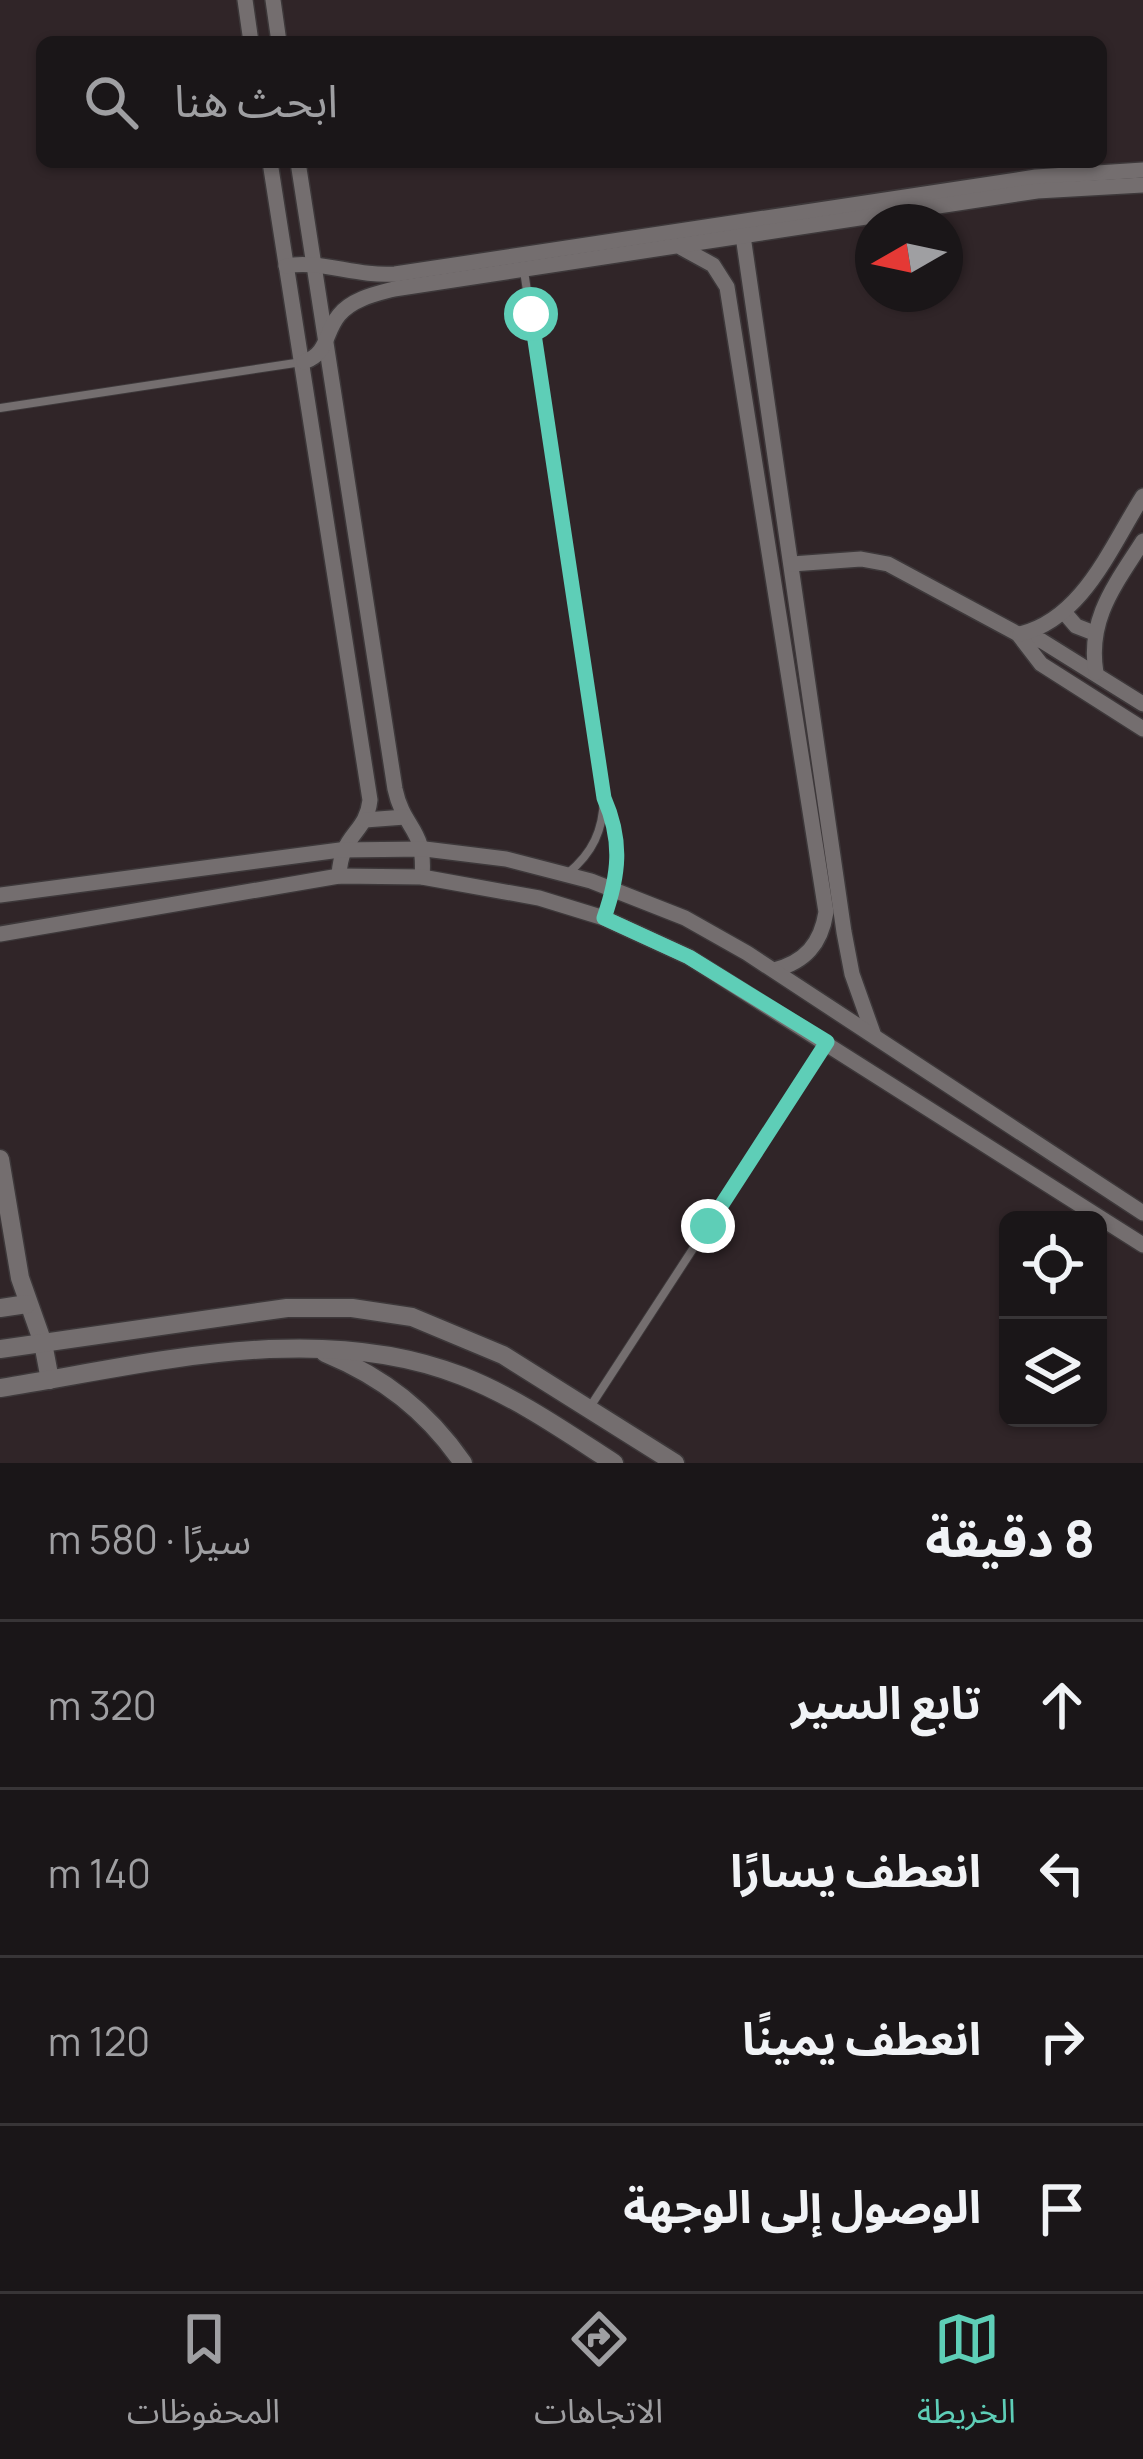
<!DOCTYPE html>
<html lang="ar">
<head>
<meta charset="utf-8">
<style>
  :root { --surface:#1a1618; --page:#231f21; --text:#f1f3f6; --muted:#9f9fa2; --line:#383537; --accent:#5eceb7 }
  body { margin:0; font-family:Manrope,"Noto Sans Arabic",sans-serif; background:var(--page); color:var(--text); direction:rtl }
  .controls { position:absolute; right:36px; bottom:36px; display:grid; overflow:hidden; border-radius:18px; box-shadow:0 3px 9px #0004 }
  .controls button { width:108px; height:108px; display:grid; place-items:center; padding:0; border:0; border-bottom:3px solid var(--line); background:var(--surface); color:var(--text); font:60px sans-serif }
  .compass { position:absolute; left:855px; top:204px; width:108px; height:108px; border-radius:50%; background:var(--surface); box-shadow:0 3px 9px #0004; rotate:261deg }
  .stop { position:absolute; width:36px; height:36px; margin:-27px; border:9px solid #5eceb7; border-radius:50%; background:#fff }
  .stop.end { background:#5eceb7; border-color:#fff; box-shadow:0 3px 12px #0008 }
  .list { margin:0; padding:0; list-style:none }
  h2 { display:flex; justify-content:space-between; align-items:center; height:156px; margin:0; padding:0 48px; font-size:51px }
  h2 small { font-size:39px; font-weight:400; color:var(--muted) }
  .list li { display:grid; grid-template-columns:78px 1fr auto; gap:36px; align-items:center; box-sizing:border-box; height:168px; padding:0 48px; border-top:3px solid var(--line) }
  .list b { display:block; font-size:45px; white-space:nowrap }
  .list em { font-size:39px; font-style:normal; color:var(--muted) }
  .icon { flex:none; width:66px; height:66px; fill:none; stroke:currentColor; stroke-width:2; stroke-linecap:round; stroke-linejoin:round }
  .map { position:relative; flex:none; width:1143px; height:1463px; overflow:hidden; direction:ltr }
  .search { position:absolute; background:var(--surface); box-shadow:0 3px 9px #0004; left:36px; right:36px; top:36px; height:132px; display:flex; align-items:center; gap:30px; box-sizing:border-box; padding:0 42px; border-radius:18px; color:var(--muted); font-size:45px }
  .sheet { height:828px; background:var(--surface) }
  nav { display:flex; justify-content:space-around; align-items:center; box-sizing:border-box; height:168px; border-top:3px solid var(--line); background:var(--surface); font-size:33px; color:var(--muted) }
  nav a { display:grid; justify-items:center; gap:6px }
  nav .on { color:var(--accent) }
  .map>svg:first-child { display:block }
</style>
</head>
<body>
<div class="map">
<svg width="1143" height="1463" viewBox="0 0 1143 1463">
  <rect width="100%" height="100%" fill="#231e20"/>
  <path fill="#302528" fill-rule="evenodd" d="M0,0H1143V1463H0ZM42,42H1101V162H42ZM873,222H945V294H873ZM1008,1220H1098V1418H1008Z"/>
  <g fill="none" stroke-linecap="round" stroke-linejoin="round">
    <defs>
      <g id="service">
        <path d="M524,271L604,798C603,830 593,853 567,874"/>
        <path d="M0,408L302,362"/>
        <path d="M607,805L619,851L615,889"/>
        <path d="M590,1407L827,1043"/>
      </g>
      <g id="minor">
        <path d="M245,0L251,42"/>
        <path d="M273,0L279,42"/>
        <path d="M270,162L370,800C366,835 341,832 339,876"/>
        <path d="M298,162L395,789C404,831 426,827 422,877"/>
        <path d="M742,229L844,932L852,974L873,1033"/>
        <path d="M682,248L713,265L727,287L826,912C821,944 805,962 774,970"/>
        <path d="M286,266C318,259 357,277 395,274L1036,177L1143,170"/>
        <path d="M304,362C329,353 324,333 339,315C352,299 375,294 394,289L1037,191L1143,185"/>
        <path d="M792,564L861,559L888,564L1018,634L1042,641L1143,704"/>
        <path d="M1064,612L1076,626L1094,633"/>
        <path d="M1018,634L1041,664L1143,729"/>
        <path d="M1020,634C1083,619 1111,546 1143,496"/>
        <path d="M1096,673C1087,619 1115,585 1143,541"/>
        <path d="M365,820L405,817"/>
        <path d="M0,895L340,850L425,849L506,859L591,881L685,918L747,953L1143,1213"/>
        <path d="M0,934L339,876L422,877L539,898L604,918L689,957L1143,1245"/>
      </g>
      <g id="tertiary">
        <path d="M0,1159L20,1278L43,1343L50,1380"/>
        <path d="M0,1308L27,1304"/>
        <path d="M0,1349L287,1308H352L412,1317L503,1355L675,1463"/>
        <path d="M325,1353C383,1377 427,1411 463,1463"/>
        <path d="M0,1388C150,1364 317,1319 462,1376C516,1397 566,1432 614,1463"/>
      </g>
    </defs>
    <use href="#service" stroke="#3d383a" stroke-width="10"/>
    <use href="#minor" stroke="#3d383a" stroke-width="18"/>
    <use href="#tertiary" stroke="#3d383a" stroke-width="21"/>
    <use href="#service" stroke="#746e6f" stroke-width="8"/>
    <use href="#minor" stroke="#746e6f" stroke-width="15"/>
    <use href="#tertiary" stroke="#746e6f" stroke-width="18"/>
  </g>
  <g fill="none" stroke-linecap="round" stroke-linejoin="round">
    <path stroke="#5eceb7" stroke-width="15" d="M531,314L604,798C623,841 619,875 604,918L689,957L827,1042L708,1226"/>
  </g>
</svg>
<div class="controls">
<button><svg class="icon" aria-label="locate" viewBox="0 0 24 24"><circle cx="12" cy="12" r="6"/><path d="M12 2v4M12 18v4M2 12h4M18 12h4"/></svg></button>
<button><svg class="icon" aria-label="layers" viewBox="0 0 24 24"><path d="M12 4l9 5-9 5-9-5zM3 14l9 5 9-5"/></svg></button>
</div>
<svg class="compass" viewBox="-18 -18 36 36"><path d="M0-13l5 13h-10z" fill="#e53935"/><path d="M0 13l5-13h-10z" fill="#9f9fa2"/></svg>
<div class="stop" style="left:531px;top:314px"></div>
<div class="stop end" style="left:708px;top:1226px"></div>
<div class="search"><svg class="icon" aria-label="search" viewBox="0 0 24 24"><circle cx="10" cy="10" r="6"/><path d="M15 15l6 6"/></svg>ابحث هنا</div>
</div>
<section class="sheet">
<h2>8 دقيقة<small>سيرًا · 580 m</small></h2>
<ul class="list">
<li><svg class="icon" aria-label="ahead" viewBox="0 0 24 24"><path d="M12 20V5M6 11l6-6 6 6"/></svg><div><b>تابع السير</b></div><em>320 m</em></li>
<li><svg class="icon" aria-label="left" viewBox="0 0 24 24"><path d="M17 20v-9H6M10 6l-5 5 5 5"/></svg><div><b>انعطف يسارًا</b></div><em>140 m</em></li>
<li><svg class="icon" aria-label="right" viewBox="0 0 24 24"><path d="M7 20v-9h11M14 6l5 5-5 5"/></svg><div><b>انعطف يمينًا</b></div><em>120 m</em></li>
<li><svg class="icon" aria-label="arrive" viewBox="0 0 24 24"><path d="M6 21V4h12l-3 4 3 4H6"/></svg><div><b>الوصول إلى الوجهة</b></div></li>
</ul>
</section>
<nav>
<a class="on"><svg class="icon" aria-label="map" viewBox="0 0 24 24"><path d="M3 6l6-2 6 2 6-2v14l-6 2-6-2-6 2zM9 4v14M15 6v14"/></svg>الخريطة</a>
<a><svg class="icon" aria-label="directions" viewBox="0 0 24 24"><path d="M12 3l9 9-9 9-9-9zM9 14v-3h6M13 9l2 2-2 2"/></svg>الاتجاهات</a>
<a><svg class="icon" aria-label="saved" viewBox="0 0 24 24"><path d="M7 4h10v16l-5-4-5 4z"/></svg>المحفوظات</a>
</nav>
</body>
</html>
